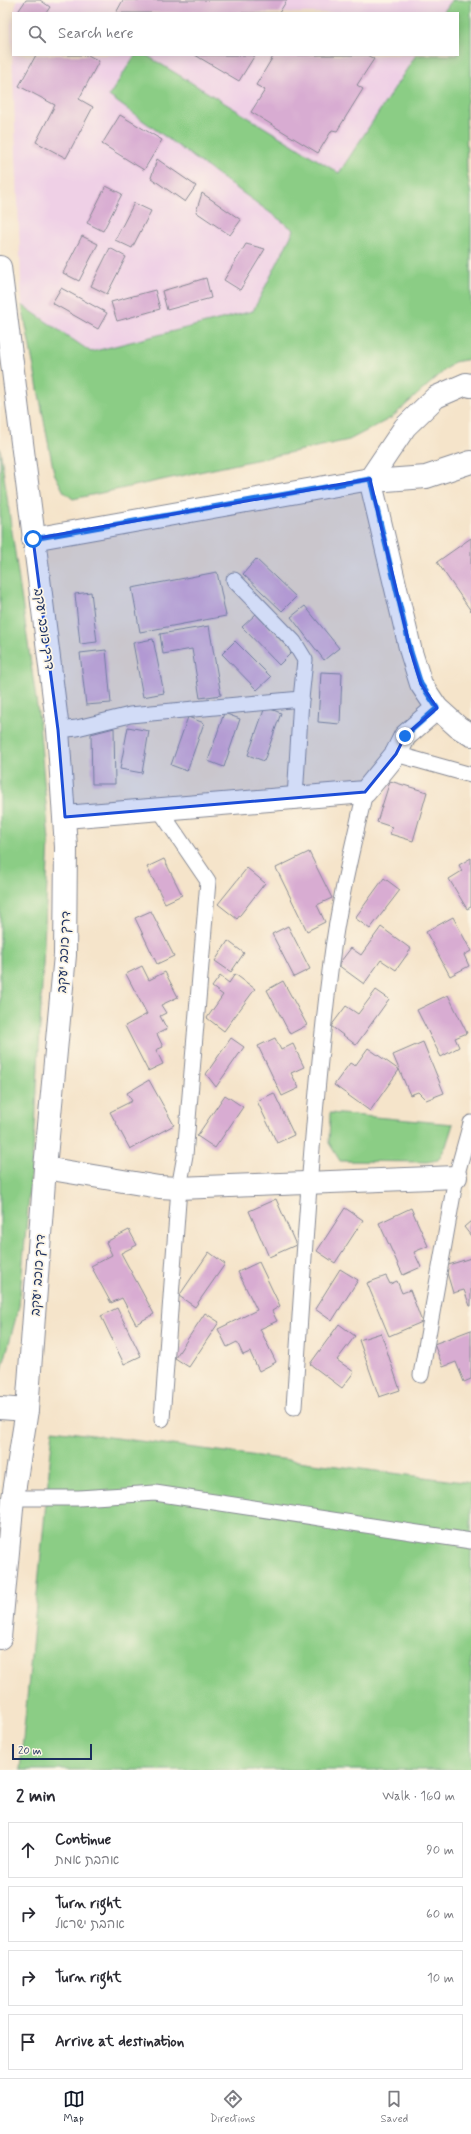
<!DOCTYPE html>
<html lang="en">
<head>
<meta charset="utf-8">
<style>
  :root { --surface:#fff; --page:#f7f7f7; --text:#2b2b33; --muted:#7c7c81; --line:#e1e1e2; --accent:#111827 }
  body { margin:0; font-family:Mynerve,"Playpen Sans Hebrew",sans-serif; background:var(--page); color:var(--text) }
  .scale { position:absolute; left:12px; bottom:10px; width:80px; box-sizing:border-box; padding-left:4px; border:2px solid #1b2f5e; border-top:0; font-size:11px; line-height:14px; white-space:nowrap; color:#1b2f5e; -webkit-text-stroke:3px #fcf5e5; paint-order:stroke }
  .stop { position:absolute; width:12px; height:12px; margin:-9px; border:3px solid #1a73e8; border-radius:50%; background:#fff }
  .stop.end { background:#1a73e8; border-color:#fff; box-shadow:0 1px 4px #0008 }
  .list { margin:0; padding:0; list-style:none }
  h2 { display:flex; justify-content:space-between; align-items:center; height:52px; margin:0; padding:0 16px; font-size:17px }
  h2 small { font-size:13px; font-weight:400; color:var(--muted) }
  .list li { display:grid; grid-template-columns:26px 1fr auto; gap:12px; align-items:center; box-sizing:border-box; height:56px; margin:0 8px 8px; padding:0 8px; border:1px solid var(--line); border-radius:0px }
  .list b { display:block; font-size:15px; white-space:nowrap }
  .list p { margin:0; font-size:13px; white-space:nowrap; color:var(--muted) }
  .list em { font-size:13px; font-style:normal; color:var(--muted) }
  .icon { flex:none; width:22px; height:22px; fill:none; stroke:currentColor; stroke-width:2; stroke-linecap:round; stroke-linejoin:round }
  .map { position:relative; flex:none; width:471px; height:1770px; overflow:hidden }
  .search { position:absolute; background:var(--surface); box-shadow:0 2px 10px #0003; left:12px; right:12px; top:12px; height:44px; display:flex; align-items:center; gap:10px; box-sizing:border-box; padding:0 14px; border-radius:0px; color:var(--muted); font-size:15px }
  .sheet { height:308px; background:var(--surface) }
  nav { display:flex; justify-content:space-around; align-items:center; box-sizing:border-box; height:56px; border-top:1px solid var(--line); background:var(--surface); font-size:11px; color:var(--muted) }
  nav a { display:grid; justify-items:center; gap:2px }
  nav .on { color:var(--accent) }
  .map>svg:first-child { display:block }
</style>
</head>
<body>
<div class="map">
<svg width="471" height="1770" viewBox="0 0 471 1770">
  <rect width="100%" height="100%" fill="#fcf5e5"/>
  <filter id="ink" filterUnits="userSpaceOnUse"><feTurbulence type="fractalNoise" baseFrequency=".025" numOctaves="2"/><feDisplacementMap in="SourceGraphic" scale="8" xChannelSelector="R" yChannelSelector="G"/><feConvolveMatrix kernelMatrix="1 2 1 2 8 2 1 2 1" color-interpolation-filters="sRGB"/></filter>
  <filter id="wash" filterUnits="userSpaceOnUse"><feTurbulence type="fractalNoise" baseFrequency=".012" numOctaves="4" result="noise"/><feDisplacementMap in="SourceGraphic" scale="16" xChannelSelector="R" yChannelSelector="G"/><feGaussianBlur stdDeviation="0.9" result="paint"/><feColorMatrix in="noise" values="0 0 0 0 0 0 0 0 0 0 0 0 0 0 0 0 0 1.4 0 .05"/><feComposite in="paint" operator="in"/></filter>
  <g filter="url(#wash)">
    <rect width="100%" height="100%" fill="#f5e4ca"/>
    <g fill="#efd0e6">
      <path d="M17,0H452L443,13H14Z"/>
      <path d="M13,16V55H135L109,96L294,230L254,311L91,352L22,305L11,25Z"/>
      <path d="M146,55H416L339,173Z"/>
    </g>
    <g fill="#8bcd85" stroke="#537e72">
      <path d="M452,0H471V85L466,105L467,171L471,196V359L454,362L391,418L349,440L73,499L64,492L54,473L22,305L91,352L253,311L294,230L109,96L135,55H146L339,173L416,55H458V13H443Z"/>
      <path d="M0,448L39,720L49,841L35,1129L19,1306L0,1377Z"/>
      <path d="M330,1113L453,1124L446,1146L438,1160L427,1162L340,1161L329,1143Z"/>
      <path d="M53,1430L471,1483V1770H20Z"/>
    </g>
    <g id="blocks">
      <g fill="#d8acd2">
        <path d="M26,0H40L50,7L46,13H17Z"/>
        <path d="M123,0H287L279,13H116Z"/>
        <path d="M36,55H88L99,61L79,99L93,107L66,158L36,142L55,105L19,86Z"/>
        <path d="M195,55H255L239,81Z"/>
        <path d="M274,55H367L374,59L357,85L363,89L337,131L332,130L318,153L251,112L265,90L256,85Z"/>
        <path d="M120,115L162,140L144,170L102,144Z"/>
        <path d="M157,159L196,186L185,202L151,178Z"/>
        <path d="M106,186L122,194L103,231L87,223Z"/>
        <path d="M202,193L241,220L230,235L196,212Z"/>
        <path d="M134,203L151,211L132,248L115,240Z"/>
        <path d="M82,236L98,244L79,281L63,273Z"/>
        <path d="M246,244L265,249L240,290L224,280Z"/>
        <path d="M110,248L126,257L107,294L91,286Z"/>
        <path d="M206,278L211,298L167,310L162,291Z"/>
        <path d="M61,288L107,313L98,329L52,303Z"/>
        <path d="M155,290L160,309L117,321L111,302Z"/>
        <path d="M471,538V611L437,562Z"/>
        <path d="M256,559L296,597L282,611L243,574Z"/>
        <path d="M217,572L226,616L140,632L132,588Z"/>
        <path d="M91,592L97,642L80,644L75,594Z"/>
        <path d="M305,606L339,648L324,660L291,617Z"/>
        <path d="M256,614L292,652L279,665L242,627Z"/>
        <path d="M209,626L221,695L200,698L192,649L163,654L160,634Z"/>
        <path d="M153,639L164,693L143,697L133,643Z"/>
        <path d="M235,641L271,677L257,690L222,654Z"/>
        <path d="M106,650L111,703L86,705L80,653Z"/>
        <path d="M321,672L342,673L340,724L318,722Z"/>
        <path d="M265,707L281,713L264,761L248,755Z"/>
        <path d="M224,713L240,719L224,767L208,761Z"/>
        <path d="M188,717L204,723L187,771L171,765Z"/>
        <path d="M128,727L149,731L142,773L120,769Z"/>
        <path d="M114,728L115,784H92L91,734Z"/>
        <path d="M390,781L427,792L413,841L390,834L392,827L377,822Z"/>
        <path d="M309,852L332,898L317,905L325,922L307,931L276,868Z"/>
        <path d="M471,858V907L467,909L449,879L462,871L459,865Z"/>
        <path d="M164,859L182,895L165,903L147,867Z"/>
        <path d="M247,868L265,883L237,919L218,904Z"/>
        <path d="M384,878L400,890L370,929L355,918Z"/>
        <path d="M151,911L174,956L157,964L135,918Z"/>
        <path d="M453,917L471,951L464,955L469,966L450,976L426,932Z"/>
        <path d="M288,926L310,969L294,977L272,934Z"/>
        <path d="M381,927L411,949L396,970L381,960L364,984L338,965L351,948L361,955Z"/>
        <path d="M228,941L244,953L231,972L215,961Z"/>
        <path d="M142,966L149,980L165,972L178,997L161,1005L166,1013L160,1016L167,1029L157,1034L163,1047L156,1050L163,1064L148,1071L125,1026L147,1014L126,974Z"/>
        <path d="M235,974L255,989L224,1031L207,1018L223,995L212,987L220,976L229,983Z"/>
        <path d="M283,981L307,1025L290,1034L267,990Z"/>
        <path d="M376,990L389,999L356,1045L331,1026L346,1006L358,1014Z"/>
        <path d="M448,995L467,1033L455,1038L459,1047L441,1057L417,1010Z"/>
        <path d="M231,1038L244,1047L216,1087L206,1074Z"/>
        <path d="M275,1038L281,1050L293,1044L304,1067L291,1073L299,1088L282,1096L258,1046Z"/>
        <path d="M423,1042L444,1093L426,1100L418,1092L410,1095L393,1055Z"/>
        <path d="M368,1048L399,1070L370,1111L334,1085L350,1063L355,1066Z"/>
        <path d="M149,1080L174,1125L130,1149L110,1112L132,1101L127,1093Z"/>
        <path d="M274,1093L294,1135L277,1143L257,1101Z"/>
        <path d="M225,1095L243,1107L215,1148L197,1136Z"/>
        <path d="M276,1199L296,1245L269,1257L249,1211Z"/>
        <path d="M345,1208L363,1220L335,1263L317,1251Z"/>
        <path d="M411,1208L428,1246L414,1252L421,1267L403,1275L379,1223Z"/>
        <path d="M471,1221V1236L464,1227Z"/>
        <path d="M129,1230L137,1245L121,1253L154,1314L136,1324L122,1298L111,1303L91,1266L112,1255L106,1242Z"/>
        <path d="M209,1252L225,1264L195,1307L179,1296Z"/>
        <path d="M471,1258V1306H470L464,1290L453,1293L445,1266Z"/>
        <path d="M259,1262L280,1306L272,1311L277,1321L260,1329L276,1362L259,1371L250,1352L243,1355L237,1342L227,1347L218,1329L257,1310L238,1272Z"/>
        <path d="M340,1269L358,1280L332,1321L315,1309Z"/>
        <path d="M386,1276L390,1284L397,1281L402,1293L410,1290L422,1322L389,1336L367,1283Z"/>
        <path d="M117,1308L141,1356L124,1364L101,1316Z"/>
        <path d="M205,1313L219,1322L189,1367L175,1358Z"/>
        <path d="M339,1324L355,1336L337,1360L354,1372L342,1388L310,1364Z"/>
        <path d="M471,1330V1379L464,1382L456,1362L443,1367L434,1344Z"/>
        <path d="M381,1333L400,1390L379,1397L359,1340Z"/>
      </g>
    </g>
  </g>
  <g filter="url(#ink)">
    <use href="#blocks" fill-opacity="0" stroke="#888a94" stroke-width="1"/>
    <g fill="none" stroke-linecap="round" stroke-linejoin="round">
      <defs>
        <g id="lane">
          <path d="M234,580L294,642L305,660L301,699"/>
          <path d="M58,730L77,728L130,715L301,699L295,798"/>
          <path d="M396,754L471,775"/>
          <path d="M159,809L208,881L185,1155L179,1188L162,1419"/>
          <path d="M421,1375L456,1177L471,1123"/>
          <path d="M294,1407C304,1259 312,1111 331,963C338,906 352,849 365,792"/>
          <path d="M13,1498H79L155,1493L471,1541"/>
        </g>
        <g id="street">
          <path d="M471,386L466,384L436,397L405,427L370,479L411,652L421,684L437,708L458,727L471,735"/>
          <path d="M33,539L370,479L386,480L426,477L471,462"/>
          <path d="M65,817L365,792L396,754L405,736L437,708"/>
          <path d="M45,1168L159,1187L179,1188L456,1177"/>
          <path d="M0,1408L27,1410"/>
        </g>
        <path id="secondary" d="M0,267L58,730L66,847L65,955L45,1168L27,1410L13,1498L0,1638"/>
      </defs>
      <use href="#lane" stroke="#888a94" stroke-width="17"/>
      <use href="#street" stroke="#888a94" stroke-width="24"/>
      <use href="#secondary" stroke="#888a94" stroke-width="24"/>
      <use href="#lane" stroke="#fff" stroke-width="15"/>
      <use href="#street" stroke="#fff" stroke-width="22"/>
      <use href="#secondary" stroke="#fff" stroke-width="22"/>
    </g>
  </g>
  <g fill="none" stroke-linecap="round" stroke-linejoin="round" filter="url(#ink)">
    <path stroke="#1a73e8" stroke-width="5" d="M33,539L370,479L411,652L421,684L437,708L405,736"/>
  </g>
  <path fill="#1d4ed8" fill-opacity="0.2" stroke="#1d4ed8" stroke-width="3" stroke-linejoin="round" d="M370,479L411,652L421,684L437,708L405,736L396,754L365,792L65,817L58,730L33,539Z"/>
  <g text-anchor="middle" stroke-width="3.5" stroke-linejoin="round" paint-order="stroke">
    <g font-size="13" fill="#1b2f5e" stroke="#fcf5e5">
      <text transform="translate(45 629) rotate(82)" y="5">דרך כוכב יעקב</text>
      <text transform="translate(63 952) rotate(-87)" y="5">דרך כוכב יעקב</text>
      <text transform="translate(37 1275) rotate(-86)" y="5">דרך כוכב יעקב</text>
    </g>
  </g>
</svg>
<div class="scale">20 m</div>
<div class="stop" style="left:33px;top:539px"></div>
<div class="stop end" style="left:405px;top:736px"></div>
<div class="search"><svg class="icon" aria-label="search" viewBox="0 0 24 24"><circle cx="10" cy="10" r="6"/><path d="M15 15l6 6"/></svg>Search here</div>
</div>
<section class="sheet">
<h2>2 min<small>Walk · 160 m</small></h2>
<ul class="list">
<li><svg class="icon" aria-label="ahead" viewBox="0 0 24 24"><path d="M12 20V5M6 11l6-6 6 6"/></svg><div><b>Continue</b><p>אהבת אמת</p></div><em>90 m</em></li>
<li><svg class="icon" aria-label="right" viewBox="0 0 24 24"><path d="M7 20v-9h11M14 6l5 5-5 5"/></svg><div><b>Turn right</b><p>אהבת ישראל</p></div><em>60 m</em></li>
<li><svg class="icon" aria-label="right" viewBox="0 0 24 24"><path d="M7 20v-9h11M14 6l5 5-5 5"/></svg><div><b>Turn right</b></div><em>10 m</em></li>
<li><svg class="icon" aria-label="arrive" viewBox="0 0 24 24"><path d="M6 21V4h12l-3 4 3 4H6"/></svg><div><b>Arrive at destination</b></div></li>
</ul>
</section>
<nav>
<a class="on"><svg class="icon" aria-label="map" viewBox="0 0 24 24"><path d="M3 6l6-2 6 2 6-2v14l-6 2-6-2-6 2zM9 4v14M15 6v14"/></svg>Map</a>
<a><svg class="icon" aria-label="directions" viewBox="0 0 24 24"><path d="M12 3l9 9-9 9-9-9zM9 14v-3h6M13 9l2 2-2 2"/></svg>Directions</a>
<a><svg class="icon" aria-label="saved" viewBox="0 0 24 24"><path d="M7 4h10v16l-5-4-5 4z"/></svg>Saved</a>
</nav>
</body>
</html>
